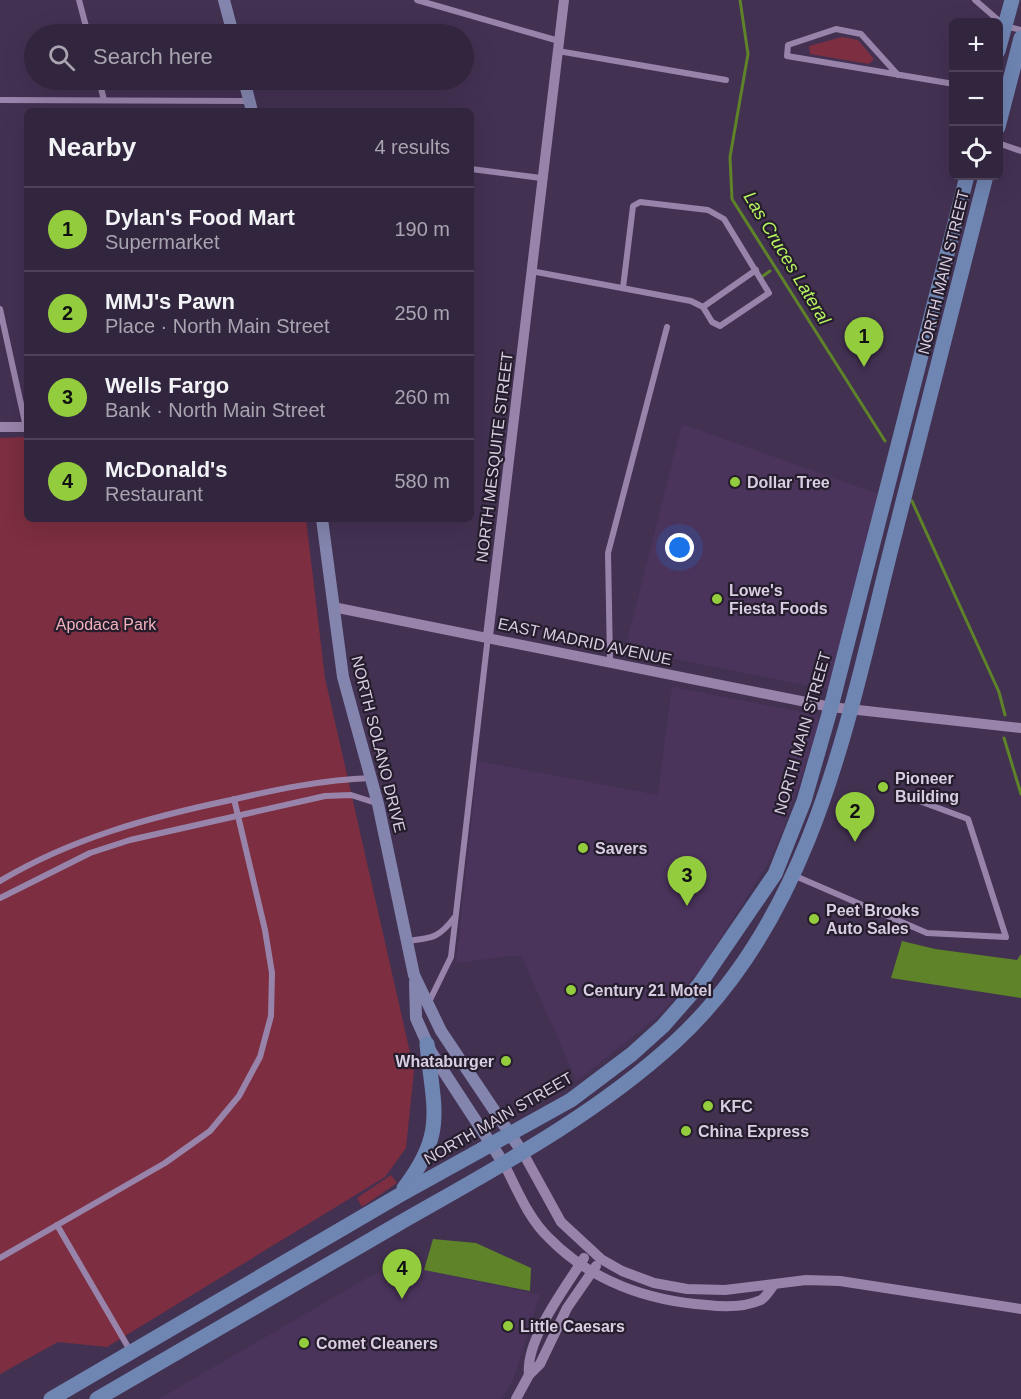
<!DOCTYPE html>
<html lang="en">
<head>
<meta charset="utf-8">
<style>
  :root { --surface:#32253e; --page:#3a2d45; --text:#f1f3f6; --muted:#a8a5b0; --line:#4d4258; --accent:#93cd3e }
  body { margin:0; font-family:Arial,sans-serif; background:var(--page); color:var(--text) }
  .controls { position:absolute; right:18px; top:18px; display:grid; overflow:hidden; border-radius:9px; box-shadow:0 6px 24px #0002 }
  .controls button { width:54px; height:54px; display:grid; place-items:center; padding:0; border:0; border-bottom:2px solid var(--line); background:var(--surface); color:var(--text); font:30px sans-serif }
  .you { position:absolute; left:680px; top:548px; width:21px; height:21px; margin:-15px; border:4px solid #fff; border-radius:50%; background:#1a73e8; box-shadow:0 0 0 9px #1a73e833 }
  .badge { display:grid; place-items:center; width:39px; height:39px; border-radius:50%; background:var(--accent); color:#111; font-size:20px; font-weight:700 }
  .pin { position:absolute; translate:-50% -50px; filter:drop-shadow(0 2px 3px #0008) }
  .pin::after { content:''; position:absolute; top:32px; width:21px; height:18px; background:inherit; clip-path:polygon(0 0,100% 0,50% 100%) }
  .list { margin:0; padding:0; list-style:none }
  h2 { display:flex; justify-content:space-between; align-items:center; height:78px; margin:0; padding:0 24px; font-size:26px }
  h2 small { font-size:20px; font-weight:400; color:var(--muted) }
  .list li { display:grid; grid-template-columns:39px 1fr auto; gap:18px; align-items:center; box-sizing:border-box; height:84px; padding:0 24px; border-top:2px solid var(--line) }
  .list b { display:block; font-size:22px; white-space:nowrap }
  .list p { margin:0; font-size:20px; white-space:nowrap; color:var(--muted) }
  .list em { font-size:20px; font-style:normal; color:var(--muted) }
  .icon { flex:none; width:33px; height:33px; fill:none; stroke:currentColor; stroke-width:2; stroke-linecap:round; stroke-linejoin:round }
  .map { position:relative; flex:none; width:1021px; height:1399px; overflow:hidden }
  .search { position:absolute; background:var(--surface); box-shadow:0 6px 24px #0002; left:24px; top:24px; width:450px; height:66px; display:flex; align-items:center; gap:15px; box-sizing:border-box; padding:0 21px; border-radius:33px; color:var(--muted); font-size:22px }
  .panel { position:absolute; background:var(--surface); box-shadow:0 6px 24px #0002; left:24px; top:108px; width:450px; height:414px; border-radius:9px }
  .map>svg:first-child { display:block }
</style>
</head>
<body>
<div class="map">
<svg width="1021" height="1399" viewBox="0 0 1021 1399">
  <rect width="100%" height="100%" fill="#433152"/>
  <g fill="#4b345c">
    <path d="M682,424L881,495L830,690L625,649Z"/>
    <path d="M672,687L817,715L820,724L784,827L769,862L700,970L657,1017L577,1081L521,955L456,963L478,761L658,795Z"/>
    <path d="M393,1263L540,1295L513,1380L501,1399H159Z"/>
  </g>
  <g fill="#7d2e40">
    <path d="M842,37L858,40L874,59L869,64L810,54L809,46Z"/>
    <path d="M27,437V519H306L325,678L414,1070L406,1148L385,1177L107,1347L58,1342L0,1374V438Z"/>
    <path d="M391,1175L397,1183L362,1207L357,1198Z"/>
  </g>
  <g fill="#5e8329">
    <path d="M902,941L935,949L1017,960L1021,954V998L891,978Z"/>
    <path d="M433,1239L476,1243L531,1268L530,1291L424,1270Z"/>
  </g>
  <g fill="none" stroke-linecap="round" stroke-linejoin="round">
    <g stroke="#5e8329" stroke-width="3">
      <path d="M740,0L748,54L730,157L732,199L885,441"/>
      <path d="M763,276L770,271"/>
      <path d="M912,501L999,692L1005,715"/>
      <path d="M1004,738L1021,794"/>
    </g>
    <g stroke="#9884aa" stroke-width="6">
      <path d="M79,0L88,34"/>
      <path d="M417,0L559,41"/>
      <path d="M975,0L1005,26L1021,30"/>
      <path d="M558,51L726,80"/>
      <path d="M898,75L861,34L836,29L788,45L787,56L954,84"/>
      <path d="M99,80L104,100"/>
      <path d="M0,100L249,101"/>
      <path d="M998,143L1021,151"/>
      <path d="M471,169L541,178"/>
      <path d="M531,271L691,301L703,307L712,322L720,326L769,293L724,219L708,210L640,202L633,206L623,288"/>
      <path d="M703,307L756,270"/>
      <path d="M0,309L26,427"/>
      <path d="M610,661L608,553L667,327"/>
      <path d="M793,875L927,933L1006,937L968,819L922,802"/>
      <path d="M0,881C72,838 150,817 231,800C278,789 322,780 371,778"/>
      <path d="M0,898L90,853L130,840L325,796L351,795L376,803"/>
      <path d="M407,941C431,938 438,939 454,918"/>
      <path d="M428,1004L451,957L488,636"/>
      <path d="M57,1225L131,1352"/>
      <path d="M0,1258L165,1163L210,1131L239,1096L260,1057L271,1016L272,973L265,930L234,799"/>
    </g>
    <g stroke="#9884aa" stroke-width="10">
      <path d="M0,427H27"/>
      <path d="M333,607L831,707L1021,728"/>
      <path d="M488,636L564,0"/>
      <path d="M523,1153L561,1222L601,1259L622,1271L654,1283L687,1289L725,1290L806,1280L840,1281L1021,1309"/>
      <path d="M504,1164C517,1189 528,1218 549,1238C591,1281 648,1301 707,1305C723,1307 745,1307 761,1300C766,1297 770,1290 773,1286"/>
      <path d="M529,1375C525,1340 565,1288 584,1258"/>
      <path d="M516,1399L529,1375L540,1364L567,1308L596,1266"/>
    </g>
    <g stroke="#8385ae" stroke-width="12">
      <path d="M224,0L233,34"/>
      <path d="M244,80L252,111"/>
      <path d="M322,519L343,677L378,804L414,975L441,1031L523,1153"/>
      <path d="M415,982L416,1018L431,1052L504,1164"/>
    </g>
    <g stroke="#6f85b2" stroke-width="15">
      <path d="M998,51L1012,0"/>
      <path d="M998,127L1021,38"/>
      <path d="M404,1188C447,1132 433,1108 427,1044"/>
      <path d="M51,1399L398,1196L571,1100L632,1054L663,1026L699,985L775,874L804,801L831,707L967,176"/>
      <path d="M97,1399C197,1341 297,1282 398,1224C494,1169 593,1117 675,1042C814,914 848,719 892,545C924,422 955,299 986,176"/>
    </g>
  </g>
  <g fill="#93cd3e" stroke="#251d2c" stroke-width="2">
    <circle cx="735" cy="482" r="6"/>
    <circle cx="717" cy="599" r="6"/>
    <circle cx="883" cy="787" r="6"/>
    <circle cx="583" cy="848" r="6"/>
    <circle cx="814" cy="919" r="6"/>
    <circle cx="571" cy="990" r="6"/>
    <circle cx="506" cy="1061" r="6"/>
    <circle cx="708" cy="1106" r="6"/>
    <circle cx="686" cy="1131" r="6"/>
    <circle cx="508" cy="1326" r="6"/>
    <circle cx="304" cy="1343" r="6"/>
  </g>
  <g text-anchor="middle" stroke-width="4.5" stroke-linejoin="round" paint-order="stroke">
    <g font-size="16" fill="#d8cde2" stroke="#251d2c">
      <text transform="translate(943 272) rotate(-76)" y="6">NORTH MAIN STREET</text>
      <text transform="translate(494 457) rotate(-83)" y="6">NORTH MESQUITE STREET</text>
      <text transform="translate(585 641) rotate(12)" y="6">EAST MADRID AVENUE</text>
      <text transform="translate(802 733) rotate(-74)" y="6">NORTH MAIN STREET</text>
      <text transform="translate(379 744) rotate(76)" y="6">NORTH SOLANO DRIVE</text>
      <text transform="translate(498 1118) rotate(-30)" y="6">NORTH MAIN STREET</text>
    </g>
    <g font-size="16" font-weight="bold" fill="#d8cde2" stroke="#251d2c" text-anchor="start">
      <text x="747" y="488">Dollar Tree</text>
      <text x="729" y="596">Lowe's<tspan x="729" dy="18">Fiesta Foods</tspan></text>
      <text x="895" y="784">Pioneer<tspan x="895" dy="18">Building</tspan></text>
      <text x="595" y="854">Savers</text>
      <text x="826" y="916">Peet Brooks<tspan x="826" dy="18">Auto Sales</tspan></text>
      <text x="583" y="996">Century 21 Motel</text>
      <text x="494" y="1067" text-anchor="end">Whataburger</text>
      <text x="720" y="1112">KFC</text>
      <text x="698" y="1137">China Express</text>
      <text x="520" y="1332">Little Caesars</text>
      <text x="316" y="1349">Comet Cleaners</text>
    </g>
    <g font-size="16" fill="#f2b2bb" stroke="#251d2c">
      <text x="106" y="630">Apodaca Park</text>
    </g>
    <g font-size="18" font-style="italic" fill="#b5f360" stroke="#251d2c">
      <text transform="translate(787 258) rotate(59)" y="6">Las Cruces Lateral</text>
    </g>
  </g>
</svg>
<div class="controls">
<button>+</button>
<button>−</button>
<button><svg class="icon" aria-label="locate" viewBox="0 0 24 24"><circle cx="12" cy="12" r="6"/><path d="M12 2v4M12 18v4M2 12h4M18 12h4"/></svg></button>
</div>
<div class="you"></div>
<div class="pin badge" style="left:864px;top:367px">1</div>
<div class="pin badge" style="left:855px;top:842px">2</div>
<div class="pin badge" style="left:687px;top:906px">3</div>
<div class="pin badge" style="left:402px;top:1299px">4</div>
<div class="search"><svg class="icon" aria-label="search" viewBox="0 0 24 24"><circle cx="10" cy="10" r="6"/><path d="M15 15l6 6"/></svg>Search here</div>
<section class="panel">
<h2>Nearby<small>4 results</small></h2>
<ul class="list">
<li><span class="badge">1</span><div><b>Dylan's Food Mart</b><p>Supermarket</p></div><em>190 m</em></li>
<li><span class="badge">2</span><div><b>MMJ's Pawn</b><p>Place · North Main Street</p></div><em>250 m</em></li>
<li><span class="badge">3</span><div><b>Wells Fargo</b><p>Bank · North Main Street</p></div><em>260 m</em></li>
<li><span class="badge">4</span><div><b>McDonald's</b><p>Restaurant</p></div><em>580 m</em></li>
</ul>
</section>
</div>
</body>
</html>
